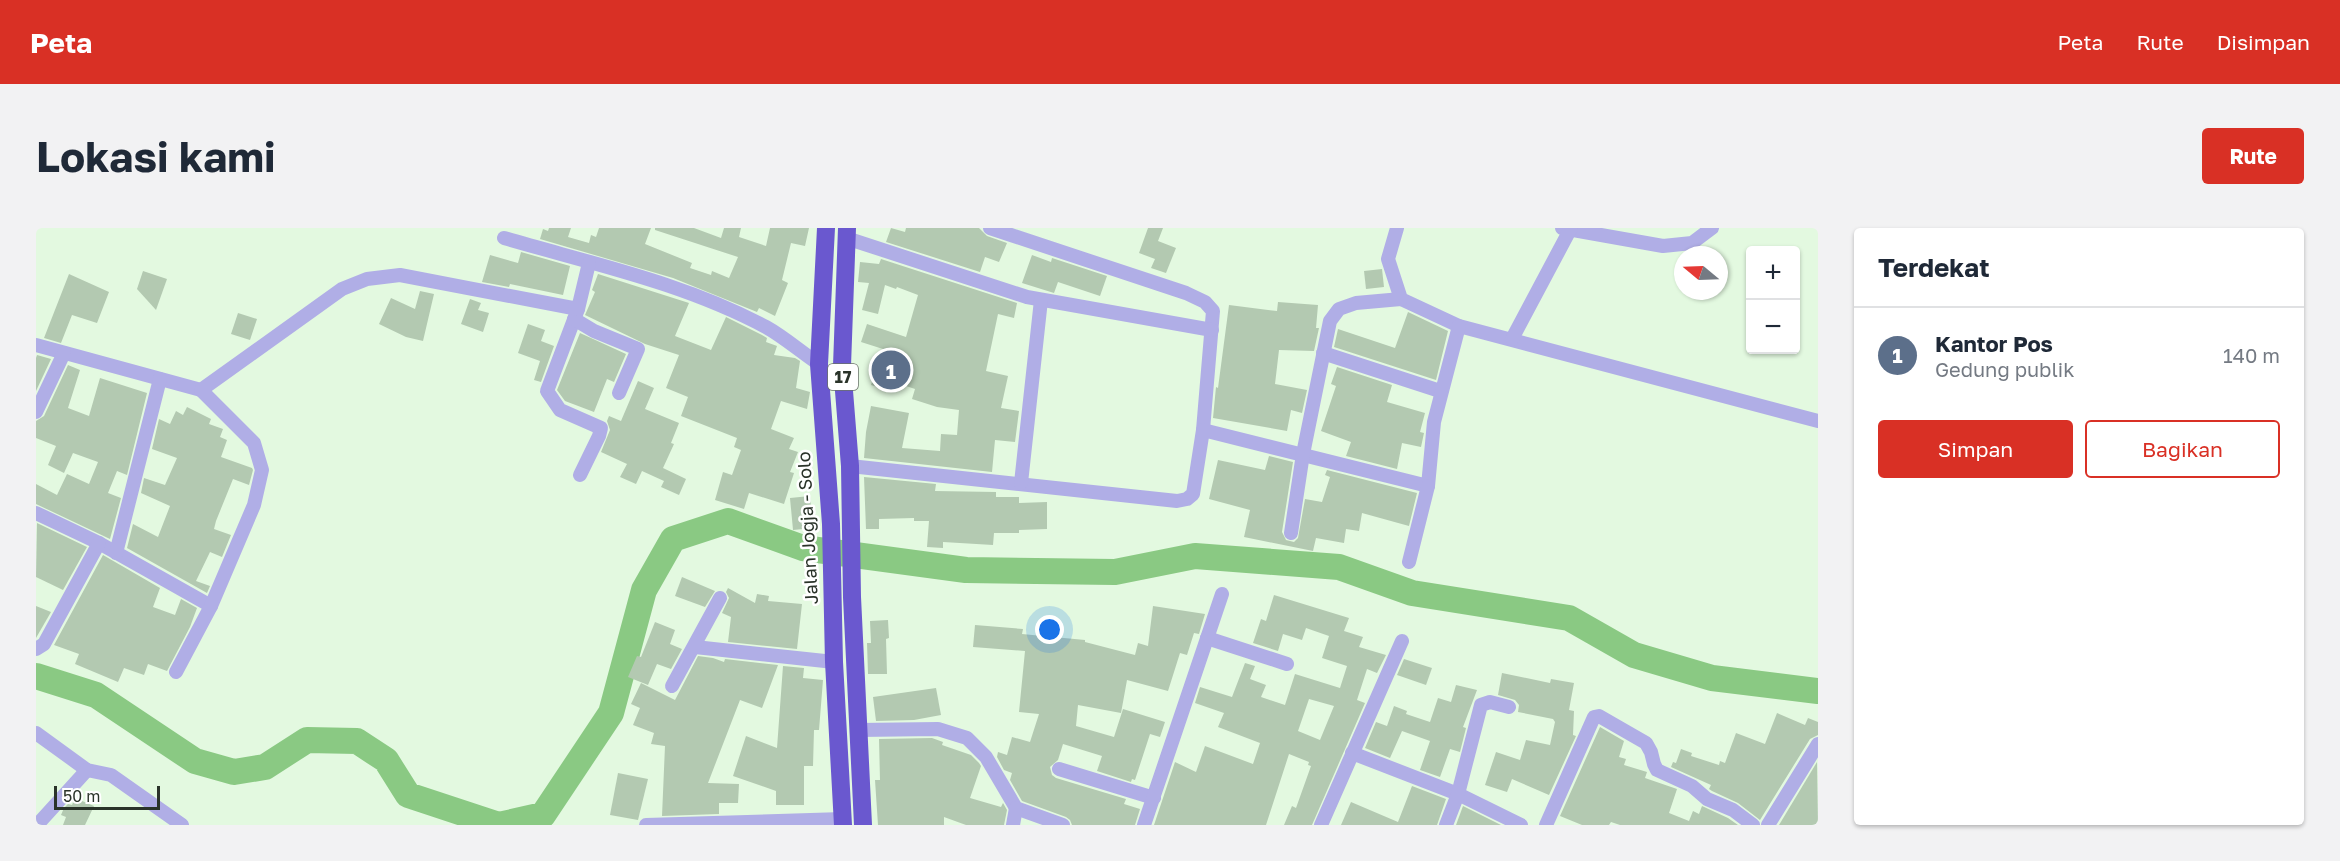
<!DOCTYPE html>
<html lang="id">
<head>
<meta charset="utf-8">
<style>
  :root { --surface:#fff; --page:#f2f2f3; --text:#1f2937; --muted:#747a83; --line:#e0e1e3; --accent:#d93025 }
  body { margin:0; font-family:"Golos Text",sans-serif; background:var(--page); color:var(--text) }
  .controls { position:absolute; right:18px; top:18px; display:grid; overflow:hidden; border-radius:6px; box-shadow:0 2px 4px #0004 }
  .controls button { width:54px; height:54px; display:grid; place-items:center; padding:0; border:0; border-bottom:2px solid var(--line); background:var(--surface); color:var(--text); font:30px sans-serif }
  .compass { position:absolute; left:1638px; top:18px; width:54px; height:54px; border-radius:50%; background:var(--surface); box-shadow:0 2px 4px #0004; rotate:289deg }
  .scale { position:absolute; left:18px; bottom:15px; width:106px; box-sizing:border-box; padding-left:6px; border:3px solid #2a3329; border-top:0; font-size:16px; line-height:21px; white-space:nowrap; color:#2a3329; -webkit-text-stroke:4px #fff; paint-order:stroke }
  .you { position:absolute; left:1014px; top:402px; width:21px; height:21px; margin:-15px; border:4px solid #fff; border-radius:50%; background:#1a73e8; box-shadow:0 0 0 9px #1a73e833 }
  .badge { display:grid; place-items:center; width:39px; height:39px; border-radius:50%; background:var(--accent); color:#fff; font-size:20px; font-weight:700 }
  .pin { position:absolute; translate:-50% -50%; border:3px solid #fff; box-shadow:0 2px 6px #0006 }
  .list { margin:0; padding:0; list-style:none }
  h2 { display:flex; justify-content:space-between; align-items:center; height:78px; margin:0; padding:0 24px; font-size:26px }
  h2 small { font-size:20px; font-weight:400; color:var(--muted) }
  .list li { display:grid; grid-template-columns:39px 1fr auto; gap:18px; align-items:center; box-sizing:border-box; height:96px; padding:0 24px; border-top:2px solid var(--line) }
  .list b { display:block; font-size:22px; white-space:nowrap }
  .list p { margin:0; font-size:20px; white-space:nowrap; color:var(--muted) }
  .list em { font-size:20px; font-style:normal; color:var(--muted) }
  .actions { display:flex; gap:12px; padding:18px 24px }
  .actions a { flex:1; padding:14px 0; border:2px solid var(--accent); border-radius:6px; text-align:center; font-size:21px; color:var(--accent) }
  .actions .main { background:var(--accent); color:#fff }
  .map { position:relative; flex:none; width:1782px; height:597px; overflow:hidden; border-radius:6px }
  header { display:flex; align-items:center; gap:36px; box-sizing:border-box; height:84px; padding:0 30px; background:var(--accent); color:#fff }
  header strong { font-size:28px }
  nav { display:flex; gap:33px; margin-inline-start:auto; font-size:21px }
  .intro { display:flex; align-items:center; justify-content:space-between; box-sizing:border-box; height:144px; padding:0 36px }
  h1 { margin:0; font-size:42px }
  .button { padding:15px 27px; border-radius:6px; background:var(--accent); color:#fff; font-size:21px; font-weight:700 }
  main { display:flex; gap:36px; padding:0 36px }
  aside { flex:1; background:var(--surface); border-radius:6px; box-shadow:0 2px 4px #0004 }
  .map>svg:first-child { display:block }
</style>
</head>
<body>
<header>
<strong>Peta</strong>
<nav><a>Peta</a><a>Rute</a><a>Disimpan</a></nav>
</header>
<div class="intro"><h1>Lokasi kami</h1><a class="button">Rute</a></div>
<main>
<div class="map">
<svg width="1782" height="597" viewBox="0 0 1782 597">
  <rect width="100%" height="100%" fill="#e3f9e0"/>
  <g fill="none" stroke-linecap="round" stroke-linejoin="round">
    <path stroke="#8ac983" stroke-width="26" d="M0,448L60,467L159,533L198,544L229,539L271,512L321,513L350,532L372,567L463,597L507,587L575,485L608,362L637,311L692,293L767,320L930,342L1079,344L1159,328L1303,339L1376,365L1533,390L1598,427L1676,450L1782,463"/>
  </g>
  <g fill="#b3c9b1" fill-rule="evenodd">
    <path d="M513,0H535L532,9L553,15L555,7L560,9L563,0H615L609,16L656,35L654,40L675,47L676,43L693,50L702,29L619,2V0H658L685,10L688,0H705L703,9L730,18L734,0H773L769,18L755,15L746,52L752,55L739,88L723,80L721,84L637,50L504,11L507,1L512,3Z"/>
    <path d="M855,0L869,4L870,0H943L951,8L971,15L963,34L949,29L944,44L850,14Z"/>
    <path d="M1112,0H1127L1122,13L1140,20L1130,45L1115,40L1119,31L1103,25Z"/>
    <path d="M485,24L534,38L527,67L474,56L473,59L446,54L454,27L482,35Z"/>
    <path d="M996,27L1015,34L1016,30L1071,48L1064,68L1022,54L1018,65L986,55Z"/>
    <path d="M845,31L981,75L978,90L962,86L950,143L972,148L965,180L983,183L979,214L959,212L956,244L828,230L830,204L835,178L873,185L866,220L904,223L905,206L921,207L923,182L901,179L876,171L879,161L858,154L855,163L835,157L847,121L825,114L831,96L870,109L882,67L861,59L860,61L849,57L842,86L826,82L833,55L822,54L824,34L843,36Z"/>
    <path d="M1346,41L1348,59L1330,61L1328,43Z"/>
    <path d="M107,43L131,51L120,82L101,61Z"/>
    <path d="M33,46L73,64L61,95L36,87L25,115L8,110Z"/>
    <path d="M562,46L653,75L639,108L675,122L690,89L726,107L731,110L730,114L741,118L738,127L759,130L764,133L760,160L774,164L771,181L745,173L735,201L758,210L753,221L762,224L754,244L758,245L748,276L713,265L708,281L679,272L687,244L696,247L705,222L698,219L701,210L645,188L652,169L630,160L643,127L609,116L549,87L559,64L556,62Z"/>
    <path d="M384,63L398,66L387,113L370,109L343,96L355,70L379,81Z"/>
    <path d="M434,71L445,75L442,82L453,85L447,104L425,96Z"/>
    <path d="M1242,74L1282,77L1280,100H1283L1278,123L1243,122L1239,156L1271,162L1266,185L1255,182L1251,203L1177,190L1180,159L1182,160L1193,77L1241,83Z"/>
    <path d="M1372,84L1412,103L1400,152L1298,119L1302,101L1359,120Z"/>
    <path d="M202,85L221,91L214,112L195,106Z"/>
    <path d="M492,96L509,102L505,113L518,118L505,154L498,152L504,133L482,125Z"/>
    <path d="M544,105L590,126L578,154L571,151L558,184L529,173L521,162Z"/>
    <path d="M1,127L15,131L0,163V130Z"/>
    <path d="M32,137L44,142L32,180L53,188L64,150L111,165L91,247L81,243L72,265L85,270L74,311L0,276V256L21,267L31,246L53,256L62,234L37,225L28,245L12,237L20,218L0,210V193L8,188Z"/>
    <path d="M1301,139L1356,157L1351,174L1389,185L1384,204L1388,205L1385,219L1366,215L1361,241L1310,228L1315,214L1285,203L1300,158L1295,156Z"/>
    <path d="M602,153L618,160L609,181L643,195L635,215L638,216L627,240L650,251L643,267L625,259L628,253L606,243L600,256L584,249L591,236L565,224L574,202L571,193L573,188L585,193Z"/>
    <path d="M151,179L175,191L173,196L187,201L184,209L191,212L185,229L216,240L217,242L213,257L197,251L180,293L178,301L195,307L186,329L174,324L160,353L174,358L171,365L91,320L97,296L122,309L134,278L105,265L108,250L129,257L141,230L116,221L123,191L134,196L140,183L147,187Z"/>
    <path d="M1233,228L1257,234L1246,304L1250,312L1258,314L1262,310L1269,271L1286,274L1294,249L1289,247L1291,242L1381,265L1373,298L1326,285L1323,303L1310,301L1308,315L1280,310L1277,323L1208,309L1214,282L1173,271L1182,232L1229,242Z"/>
    <path d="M828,249L900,256L899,263L960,264V269H983V275L1011,274V301L983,302V305H958L957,317L907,314V320L891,319L893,293H878V290L843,291V301H830Z"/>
    <path d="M774,268L777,300L757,302L754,270Z"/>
    <path d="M1,295L51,319L27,362L0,349Z"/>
    <path d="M67,327L124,360L117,379L139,387L145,371L161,380L154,399L131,443L112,436L108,447L88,440L82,454L39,436L43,426L18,417Z"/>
    <path d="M646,349L679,363L669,379L639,368Z"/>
    <path d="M692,360L719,375L721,366L733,368L732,373L766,376L761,421L692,414L695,389L686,385L693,370L690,364Z"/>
    <path d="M1238,367L1313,390L1308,403L1327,409L1323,419L1350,427L1341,445L1331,441L1321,472L1329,475L1276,597H1248L1256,578L1260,580L1275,538L1272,537L1273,534L1253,526L1230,597H1118L1139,534L1160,544L1169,518L1217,536L1224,515L1182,499L1188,485L1159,475L1164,459L1196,469L1209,435L1219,438L1214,451L1230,457L1225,469L1249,477L1259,446L1304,460L1311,438L1286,430L1293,408L1270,400L1266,412L1247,406L1242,423L1217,415L1225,391L1230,393ZM1273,471L1298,478L1284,512L1262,503Z"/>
    <path d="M0,378L15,384L0,410Z"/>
    <path d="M1117,378L1169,386L1163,406L1158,405L1151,427L1144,425L1132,463L1091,452L1085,485L1042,477L1040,498L1078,509L1087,481L1129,494L1124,509L1114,506L1099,552L1096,551L1095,554L1061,543L1066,528L1027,516L1022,532L1014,539L1016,547L1020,550L1090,571L1088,576L1104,581L1099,597H1036L1034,592L1030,589L986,573L974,552L976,545L968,542L961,529L962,524L971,527L976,509L994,514L1003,486L983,484L989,423L937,419L939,397L987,401L986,406L1049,412V414L1099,427L1102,415L1112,418Z"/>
    <path d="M852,392L853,410L850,411L851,446H832L831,415H835L834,393Z"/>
    <path d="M619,394L639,402L634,416L646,421L635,441L621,436L612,457L592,449L601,428L605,429Z"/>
    <path d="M662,428L677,430L688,434L689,431L742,437L726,480L704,472L672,555L703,556L702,575H683V586L626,588L629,518L615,516L618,505L597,497L604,480L595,476L605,455L639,472Z"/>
    <path d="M1368,431L1396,440L1390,457L1361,447Z"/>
    <path d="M747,438L768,440L767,450L787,452L783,502H778L777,538H768V577H740V563L697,548L710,508L741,520Z"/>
    <path d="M1466,445L1514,455L1515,451L1538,455L1533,482L1538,483L1537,507L1540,508L1513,567L1476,551L1471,564L1449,557L1460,524L1484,532L1490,512L1514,517L1519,494L1517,491L1482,484L1483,477L1479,472L1462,467Z"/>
    <path d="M1420,457L1441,462L1427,499L1430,500L1424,524L1414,521L1404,549L1384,542L1394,513L1366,503L1354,530L1329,520L1340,494L1351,498L1358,478L1371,483L1370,486L1394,494L1402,470L1415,474Z"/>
    <path d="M900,460L905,487L878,492L840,493L837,469Z"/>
    <path d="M1741,485L1769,497L1772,490L1782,494V507L1774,511L1724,592L1702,575L1676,563L1673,561L1675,557L1635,539L1637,534L1640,535L1645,521L1656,525L1655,528L1683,537L1684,533L1689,535L1700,505L1729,516Z"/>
    <path d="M1564,499L1588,513L1583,529L1590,531L1588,537L1611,544L1609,550L1641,561L1633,585L1653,593L1657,583L1663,586L1666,578L1692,590L1702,597H1584L1575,594L1573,597H1546L1524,588Z"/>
    <path d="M896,510L907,514L906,517L935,527L943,535L945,538L934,570L965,579L967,575L971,582L968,597H930L908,589V597H842L839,552H844L843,511Z"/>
    <path d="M1781,534L1782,597H1743Z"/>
    <path d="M582,545L612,551L602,592L574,587Z"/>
    <path d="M1376,558L1410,571L1401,597H1305L1315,574L1362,594Z"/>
    <path d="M39,570L58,578L49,597H27L30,589L25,587L28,580L32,576L36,577Z"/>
    <path d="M1427,578L1465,597H1420Z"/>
  </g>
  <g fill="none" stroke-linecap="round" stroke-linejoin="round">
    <g stroke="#b0aee6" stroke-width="14">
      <path d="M954,0L1150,65L1169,74L1177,83L1167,202"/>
      <path d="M1361,0L1352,31L1365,71L1423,98L1782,193"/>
      <path d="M1526,0L1627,18L1656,15L1676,0"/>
      <path d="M468,10C557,36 648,55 730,99C748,109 765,124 783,136"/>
      <path d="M810,10L991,69L1176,102"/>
      <path d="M542,81L511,163L524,182L565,200L563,208L544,247"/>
      <path d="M538,91L558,103L602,121L583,165"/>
      <path d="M1476,111L1535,0"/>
      <path d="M0,117L165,162"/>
      <path d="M1287,125L1404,163"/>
      <path d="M0,184L28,125"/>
      <path d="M814,238L1141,273L1151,271L1157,266L1167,202L1392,258L1398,194L1423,98"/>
      <path d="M985,255L1005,72"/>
      <path d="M0,285L63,315L175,378"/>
      <path d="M1255,305L1267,226L1294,93L1303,81L1320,75L1365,71"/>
      <path d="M80,325L124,151"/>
      <path d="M1373,334L1392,258"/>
      <path d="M1171,410L1251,436"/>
      <path d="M659,419L798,434"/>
      <path d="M0,421L8,416L63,315"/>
      <path d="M140,444L175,378L218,277L226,242L218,215L165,162L306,61L331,51L364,47L542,81L553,35"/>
      <path d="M636,458L684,370"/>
      <path d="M822,502L902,501L931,510L950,529L980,580L1027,597"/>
      <path d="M0,505L51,542L75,547L146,597"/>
      <path d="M1316,525L1422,566L1485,597"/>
      <path d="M1023,541L1118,570"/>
      <path d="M1,597L51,542"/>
      <path d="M610,597L807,591"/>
      <path d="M977,597L980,580"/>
      <path d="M1108,597L1186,366"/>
      <path d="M1285,597L1366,413"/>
      <path d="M1410,597L1422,566L1445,477L1454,474L1473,479"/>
      <path d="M1510,597L1558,489L1563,488L1610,515L1615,524L1618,536L1621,542L1656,558L1671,571L1697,582L1717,597"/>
      <path d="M1732,597L1782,516"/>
    </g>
    <g stroke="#6a58cf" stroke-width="18">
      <path d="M790,0L783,136L795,296L798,434L807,597"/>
      <path d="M811,0L806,138L814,238L816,369L827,597"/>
    </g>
  </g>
  <g text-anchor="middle" stroke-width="5" stroke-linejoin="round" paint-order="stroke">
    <rect fill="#fff" stroke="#6a7069" stroke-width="1.5" x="792" y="136" width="30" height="26" rx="4.5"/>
    <g font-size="16" font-weight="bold" fill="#2a3329">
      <text x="807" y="155">17</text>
    </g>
    <g font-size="18" fill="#2a3329" stroke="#fff">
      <text transform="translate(772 300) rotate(-93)" y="6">Jalan Jogja - Solo</text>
    </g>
  </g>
</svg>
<div class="controls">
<button>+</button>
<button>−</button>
</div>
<svg class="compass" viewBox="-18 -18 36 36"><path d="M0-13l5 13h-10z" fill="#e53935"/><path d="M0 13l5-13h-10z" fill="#747a83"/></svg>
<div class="scale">50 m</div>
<div class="you"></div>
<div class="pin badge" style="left:855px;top:142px;background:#5c6f8a">1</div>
</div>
<aside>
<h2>Terdekat<small></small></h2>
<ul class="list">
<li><span class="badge" style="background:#5c6f8a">1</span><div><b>Kantor Pos</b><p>Gedung publik</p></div><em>140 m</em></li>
</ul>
<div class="actions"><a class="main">Simpan</a><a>Bagikan</a></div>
</aside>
</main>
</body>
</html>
